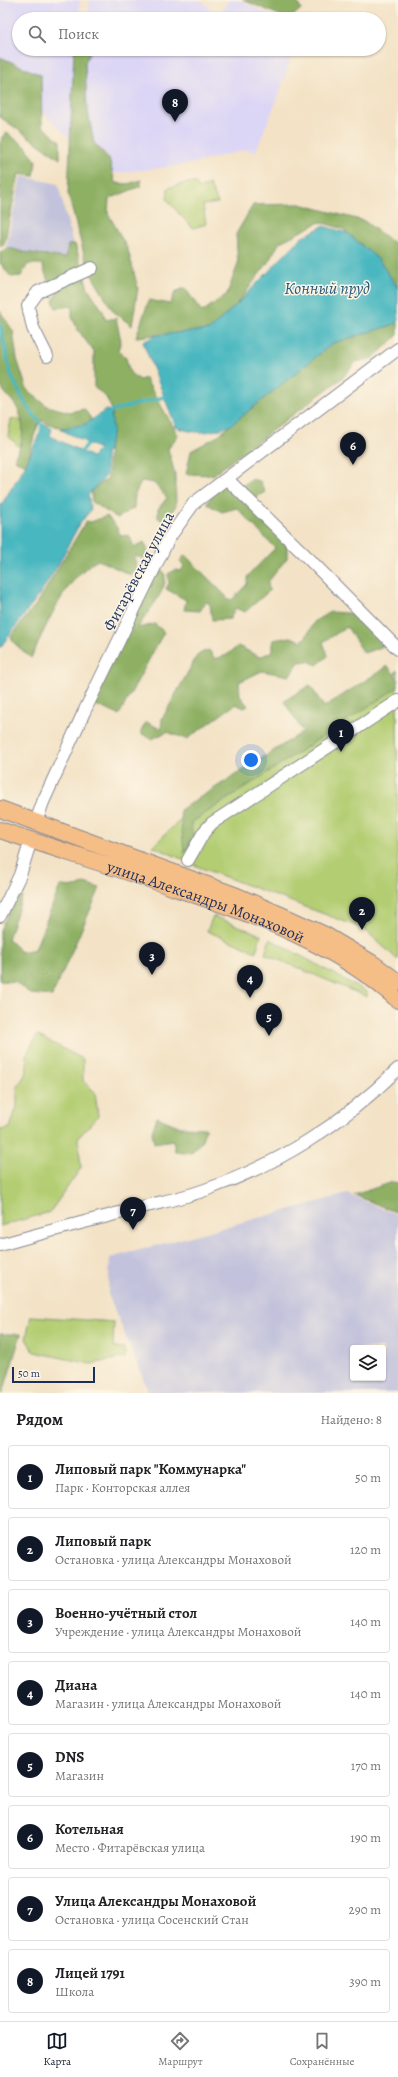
<!DOCTYPE html>
<html lang="ru">
<head>
<meta charset="utf-8">
<style>
  :root { --surface:#fff; --page:#f2f2f2; --text:#202124; --muted:#757577; --line:#e0e0e0; --accent:#111827 }
  body { margin:0; font-family:Alegreya,serif; background:var(--page); color:var(--text) }
  .controls { position:absolute; right:12px; bottom:12px; display:grid; overflow:hidden; border-radius:4px; box-shadow:0 1px 3px #0004 }
  .controls button { width:36px; height:36px; display:grid; place-items:center; padding:0; border:0; border-bottom:1px solid var(--line); background:var(--surface); color:var(--text); font:20px sans-serif }
  .scale { position:absolute; left:12px; bottom:10px; width:83px; box-sizing:border-box; padding-left:4px; border:2px solid #1b2f5e; border-top:0; font-size:11px; line-height:14px; white-space:nowrap; color:#1b2f5e; -webkit-text-stroke:3px #fcf5e5; paint-order:stroke }
  .you { position:absolute; left:251px; top:760px; width:14px; height:14px; margin:-10px; border:3px solid #fff; border-radius:50%; background:#1a73e8; box-shadow:0 0 0 6px #1a73e833 }
  .badge { display:grid; place-items:center; width:26px; height:26px; border-radius:50%; background:var(--accent); color:#fff; font-size:13px; font-weight:700 }
  .pin { position:absolute; translate:-50% -33px; filter:drop-shadow(0 1px 2px #0008) }
  .pin::after { content:''; position:absolute; top:21px; width:14px; height:12px; background:inherit; clip-path:polygon(0 0,100% 0,50% 100%) }
  .list { margin:0; padding:0; list-style:none }
  h2 { display:flex; justify-content:space-between; align-items:center; height:52px; margin:0; padding:0 16px; font-size:17px }
  h2 small { font-size:13px; font-weight:400; color:var(--muted) }
  .list li { display:grid; grid-template-columns:26px 1fr auto; gap:12px; align-items:center; box-sizing:border-box; height:64px; margin:0 8px 8px; padding:0 8px; border:1px solid var(--line); border-radius:4px }
  .list b { display:block; font-size:15px; white-space:nowrap }
  .list p { margin:0; font-size:13px; white-space:nowrap; color:var(--muted) }
  .list em { font-size:13px; font-style:normal; color:var(--muted) }
  .icon { flex:none; width:22px; height:22px; fill:none; stroke:currentColor; stroke-width:2; stroke-linecap:round; stroke-linejoin:round }
  .map { position:relative; flex:none; width:398px; height:1393px; overflow:hidden }
  .search { position:absolute; background:var(--surface); box-shadow:0 1px 3px #0004; left:12px; right:12px; top:12px; height:44px; display:flex; align-items:center; gap:10px; box-sizing:border-box; padding:0 14px; border-radius:22px; color:var(--muted); font-size:15px }
  .sheet { height:628px; background:var(--surface) }
  nav { display:flex; justify-content:space-around; align-items:center; box-sizing:border-box; height:56px; border-top:1px solid var(--line); background:var(--surface); font-size:11px; color:var(--muted) }
  nav a { display:grid; justify-items:center; gap:2px }
  nav .on { color:var(--accent) }
  .map>svg:first-child { display:block }
</style>
</head>
<body>
<div class="map">
<svg width="398" height="1393" viewBox="0 0 398 1393">
  <rect width="100%" height="100%" fill="#fcf5e5"/>
  <filter id="ink" filterUnits="userSpaceOnUse"><feTurbulence type="fractalNoise" baseFrequency=".025" numOctaves="2"/><feDisplacementMap in="SourceGraphic" scale="8" xChannelSelector="R" yChannelSelector="G"/><feConvolveMatrix kernelMatrix="1 2 1 2 8 2 1 2 1" color-interpolation-filters="sRGB"/></filter>
  <filter id="wash" filterUnits="userSpaceOnUse"><feTurbulence type="fractalNoise" baseFrequency=".012" numOctaves="4" result="noise"/><feDisplacementMap in="SourceGraphic" scale="16" xChannelSelector="R" yChannelSelector="G"/><feGaussianBlur stdDeviation="0.9" result="paint"/><feColorMatrix in="noise" values="0 0 0 0 0 0 0 0 0 0 0 0 0 0 0 0 0 1.4 0 .05"/><feComposite in="paint" operator="in"/></filter>
  <g filter="url(#wash)">
    <rect width="100%" height="100%" fill="#f3e2c5"/>
    <g fill="#dcd6f6">
      <path d="M0,0H80L78,19H19V49H77L72,141L14,83L0,63Z"/>
      <path d="M89,0H200L219,15L229,0H238L279,19H88Z"/>
      <path d="M86,49H294L279,94L255,153L249,149L190,164L79,178Z"/>
    </g>
    <g fill="#c2c2dc" fill-rule="evenodd">
      <path d="M21,176L58,184L77,260L5,252Z"/>
      <path d="M347,1194L398,1215V1393H149L108,1294L110,1258ZM353,1348H383V1378H353Z"/>
    </g>
    <g fill="#b3cd72" stroke="#677e68">
      <path d="M186,183H196L199,189L209,184L218,203L203,205L206,224L193,228L180,215L167,199L168,188Z"/>
      <path d="M18,418L27,429L19,447L8,436L11,420Z"/>
      <path d="M397,670L398,960L364,929L199,867L153,846L177,823L389,682Z"/>
      <path d="M213,916L261,935L256,952L207,931Z"/>
      <path d="M270,939L367,992V997L265,954Z"/>
      <path d="M37,1035L83,1059V1081L95,1092L98,1116L78,1138L81,1168L50,1212L0,1226V1130L10,1128L17,1106V1086C26,1076 29,1069 26,1055Z"/>
      <path d="M31,1316L114,1322L113,1347L124,1348L126,1357L91,1364L34,1352L26,1339Z"/>
    </g>
    <g fill="#8eb064" stroke="#547061">
      <path d="M243,0H296L301,9L289,19Z"/>
      <path d="M74,49H91L85,63L87,107L94,143L109,158L115,183L128,184L141,180V186L109,199L108,213L128,250L138,288L132,326L113,311L88,269L68,194Z"/>
      <path d="M0,57L41,75L42,126L60,141V159L0,117Z"/>
      <path d="M7,133L26,147L36,161L34,176L19,174L4,245L0,246V145L2,137Z"/>
      <path d="M300,204L364,221L398,246V288L378,259L343,229L320,222L280,242L267,264L236,305L209,330L136,337L149,300L170,304L175,292L185,288L202,312L227,294L238,264L236,234L253,205Z"/>
      <path d="M75,244L88,288L103,311L106,320L116,318L121,341L118,350L126,358L130,373L140,380L145,378L178,435L168,449L175,474L176,505L166,522L158,518V509L167,498L154,483L142,481L135,494L134,508L117,518L92,502L91,491L108,478L109,430L113,412L106,397L94,387V352L78,330L72,317V306L56,308L53,301L60,287L49,284L42,264H28L21,276L11,277L0,263V252L9,248L23,252L66,258L68,245Z"/>
      <path d="M0,311L13,331L17,359L27,390L47,406L69,412L84,409L92,420L91,430C72,431 57,428 40,420L34,436L27,465L16,461L15,456C26,441 25,416 13,402C8,396 3,392 0,384Z"/>
      <path d="M398,320V335L373,358L356,362L343,377L213,475L186,474L191,451L216,437L333,343L395,324Z"/>
      <path d="M251,479L260,481L265,492L248,502L287,545V558L268,582L269,591L245,612L235,608L230,619L212,620L210,604L206,602L200,611L184,610L186,600L166,589L169,583L168,574L175,570L181,571L184,566L180,561L185,555L229,599L232,600L247,584L248,576L275,548L237,508L222,512L207,504L212,495L224,484L234,493Z"/>
      <path d="M107,516L116,526L121,536L129,535L134,547L144,542L148,550L143,559L135,555L136,568L131,575L98,560C65,577 47,625 31,658L13,642L11,636L38,602L86,521L91,522Z"/>
      <path d="M153,562C156,565 161,568 163,571C173,587 144,614 138,628L155,624L164,632L119,715L86,701Z"/>
      <path d="M330,612L362,614L384,646L364,653L347,627L323,642L328,656L317,665L308,661L299,662L289,676L262,671L239,682L240,696L248,706L244,708L236,704L187,739L167,732L152,739L140,733L146,722L161,729L162,719L198,654L209,650L215,659L227,655L238,646L260,657L273,651V640L291,637L301,641L305,638L315,621Z"/>
      <path d="M388,666L398,680V687L191,823L193,839L184,853L180,810L303,732L284,701L310,685L324,707Z"/>
      <path d="M28,879L8,939L21,952L35,949L60,886L77,887L84,883L100,888L52,996L31,994L15,982L0,981V930L20,888Z"/>
      <path d="M157,1117L181,1127L206,1128L201,1142L191,1153L175,1151L173,1140L154,1143L152,1132Z"/>
      <path d="M393,1182L398,1183V1213L354,1195Z"/>
      <path d="M0,1334H21L3,1393H0Z"/>
    </g>
    <g fill="#48b7c0" stroke="#32738f">
      <path d="M323,226L347,233L378,259L398,288V320L395,324L333,343L231,425C211,433 197,435 176,427L143,342L157,335L209,330L235,306L301,238Z"/>
      <path d="M106,410L111,411L113,431L106,455V476L88,495L91,510C76,525 69,546 58,565C41,594 20,620 0,648V507L25,466L44,424L52,428L50,436L92,457L99,449L60,429L86,424Z"/>
    </g>
    <g fill="none" stroke-linecap="round" stroke-linejoin="round">
      <g stroke="#48b7c0" stroke-width="3.5">
        <path d="M0,325L11,375L26,405L42,425L41,434"/>
        <path d="M108,415L111,411L168,396"/>
        <path d="M79,455L91,439"/>
      </g>
    </g>
  </g>
  <g filter="url(#ink)">
    <g fill="none" stroke-linecap="round" stroke-linejoin="round">
      <defs>
        <g id="minor">
          <path d="M47,356L33,328L28,306L38,292L92,268"/>
          <path d="M227,479L308,558L398,649"/>
          <path d="M36,822L43,802L84,712L169,538L194,503L398,349"/>
          <path d="M188,860L204,832L212,823L398,701"/>
          <path d="M0,916L20,875L31,840"/>
          <path d="M0,1245C48,1231 97,1219 146,1206C166,1201 186,1197 205,1190C281,1163 341,1125 398,1069"/>
        </g>
        <g id="major">
          <path d="M0,809L237,896L281,915L325,935L372,963L398,982"/>
          <path id="s1" d="M0,830C59,850 119,868 178,889C256,915 336,944 398,1000"/>
        </g>
      </defs>
      <use href="#minor" stroke="#878892" stroke-width="14"/>
      <use href="#major" stroke="#878892" stroke-width="18"/>
      <use href="#minor" stroke="#fff" stroke-width="12"/>
      <use href="#major" stroke="#f6be87" stroke-width="16"/>
    </g>
  </g>
  <g text-anchor="middle" stroke-width="3" stroke-linejoin="round" paint-order="stroke">
    <g font-size="16" fill="#1b2f5e" stroke="#fcf5e5">
      <text transform="translate(138 571) rotate(-62)" y="6">Фитарёвская улица</text>
      <text dy="6" stroke="none"><textPath href="#s1" startOffset="218">улица Александры Монаховой</textPath></text>
    </g>
    <g font-size="17" font-style="italic" fill="#28587b" stroke="#fcf5e5">
      <text x="327" y="294">Конный пруд</text>
    </g>
  </g>
</svg>
<div class="controls">
<button><svg class="icon" aria-label="layers" viewBox="0 0 24 24"><path d="M12 4l9 5-9 5-9-5zM3 14l9 5 9-5"/></svg></button>
</div>
<div class="scale">50 m</div>
<div class="you"></div>
<div class="pin badge" style="left:341px;top:752px">1</div>
<div class="pin badge" style="left:362px;top:930px">2</div>
<div class="pin badge" style="left:152px;top:975px">3</div>
<div class="pin badge" style="left:250px;top:998px">4</div>
<div class="pin badge" style="left:269px;top:1036px">5</div>
<div class="pin badge" style="left:353px;top:465px">6</div>
<div class="pin badge" style="left:133px;top:1230px">7</div>
<div class="pin badge" style="left:175px;top:122px">8</div>
<div class="search"><svg class="icon" aria-label="search" viewBox="0 0 24 24"><circle cx="10" cy="10" r="6"/><path d="M15 15l6 6"/></svg>Поиск</div>
</div>
<section class="sheet">
<h2>Рядом<small>Найдено: 8</small></h2>
<ul class="list">
<li><span class="badge">1</span><div><b>Липовый парк &quot;Коммунарка&quot;</b><p>Парк · Конторская аллея</p></div><em>50 m</em></li>
<li><span class="badge">2</span><div><b>Липовый парк</b><p>Остановка · улица Александры Монаховой</p></div><em>120 m</em></li>
<li><span class="badge">3</span><div><b>Военно-учётный стол</b><p>Учреждение · улица Александры Монаховой</p></div><em>140 m</em></li>
<li><span class="badge">4</span><div><b>Диана</b><p>Магазин · улица Александры Монаховой</p></div><em>140 m</em></li>
<li><span class="badge">5</span><div><b>DNS</b><p>Магазин</p></div><em>170 m</em></li>
<li><span class="badge">6</span><div><b>Котельная</b><p>Место · Фитарёвская улица</p></div><em>190 m</em></li>
<li><span class="badge">7</span><div><b>Улица Александры Монаховой</b><p>Остановка · улица Сосенский Стан</p></div><em>290 m</em></li>
<li><span class="badge">8</span><div><b>Лицей 1791</b><p>Школа</p></div><em>390 m</em></li>
</ul>
</section>
<nav>
<a class="on"><svg class="icon" aria-label="map" viewBox="0 0 24 24"><path d="M3 6l6-2 6 2 6-2v14l-6 2-6-2-6 2zM9 4v14M15 6v14"/></svg>Карта</a>
<a><svg class="icon" aria-label="directions" viewBox="0 0 24 24"><path d="M12 3l9 9-9 9-9-9zM9 14v-3h6M13 9l2 2-2 2"/></svg>Маршрут</a>
<a><svg class="icon" aria-label="saved" viewBox="0 0 24 24"><path d="M7 4h10v16l-5-4-5 4z"/></svg>Сохранённые</a>
</nav>
</body>
</html>
